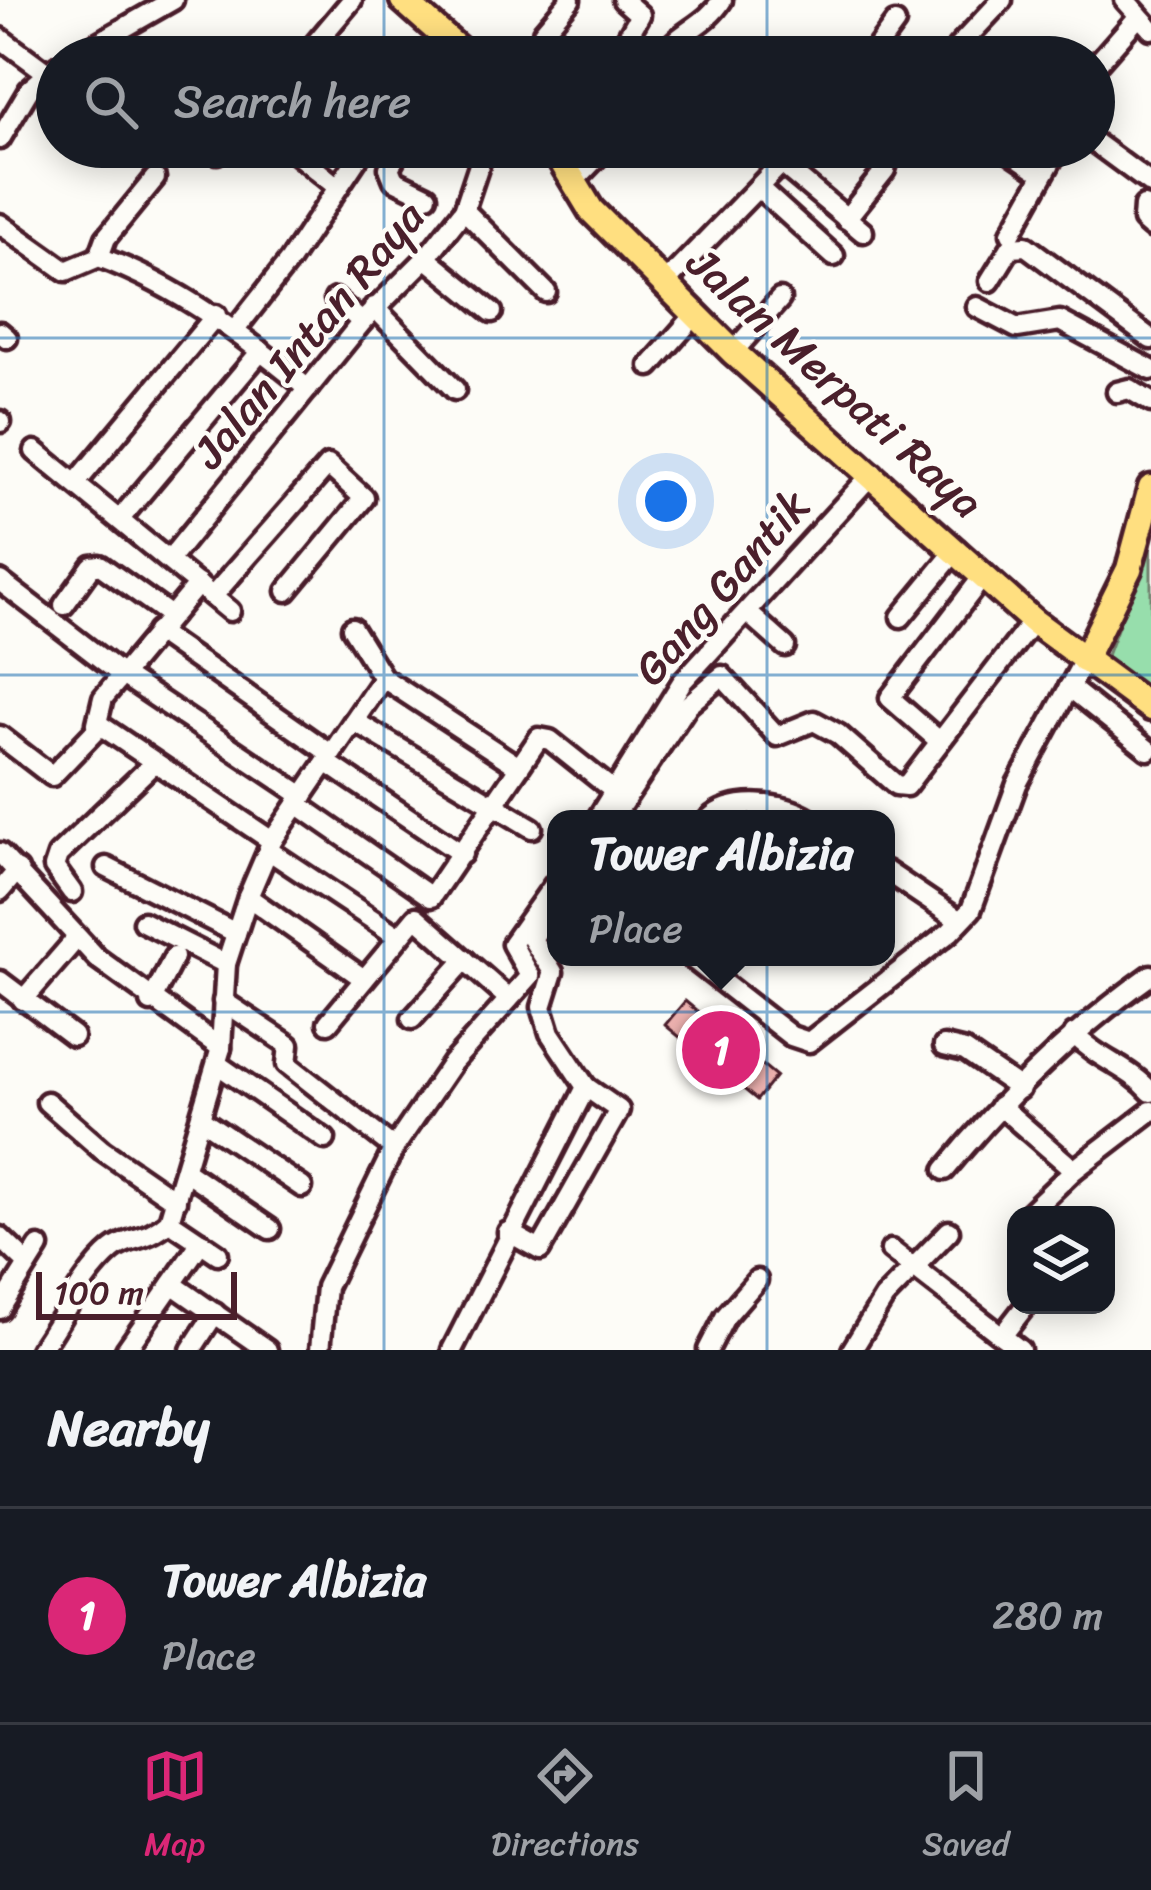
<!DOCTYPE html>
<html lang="en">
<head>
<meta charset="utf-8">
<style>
  :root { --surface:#171b24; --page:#20242c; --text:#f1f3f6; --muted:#9ea1a6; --line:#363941; --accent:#db2777 }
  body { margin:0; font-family:Sriracha,sans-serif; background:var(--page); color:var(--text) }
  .controls { position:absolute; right:36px; bottom:36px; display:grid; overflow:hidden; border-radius:24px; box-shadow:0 6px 30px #0003 }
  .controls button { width:108px; height:108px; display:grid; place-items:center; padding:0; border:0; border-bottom:3px solid var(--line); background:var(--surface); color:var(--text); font:60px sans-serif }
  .scale { position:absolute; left:36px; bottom:30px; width:201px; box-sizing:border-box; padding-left:12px; border:6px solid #4a1f2b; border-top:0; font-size:33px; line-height:42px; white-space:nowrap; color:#4a1f2b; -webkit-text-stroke:9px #fdfcf7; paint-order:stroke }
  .you { position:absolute; left:666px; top:501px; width:42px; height:42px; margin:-30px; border:9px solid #fff; border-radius:50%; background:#1a73e8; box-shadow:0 0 0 18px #1a73e833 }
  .badge { display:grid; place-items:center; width:78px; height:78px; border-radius:50%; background:var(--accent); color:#fff; font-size:39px; font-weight:700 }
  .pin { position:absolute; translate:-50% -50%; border:6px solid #fff; box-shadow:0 3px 12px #0006 }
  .popup { position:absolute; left:547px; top:810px; width:348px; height:156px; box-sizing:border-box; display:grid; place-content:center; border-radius:24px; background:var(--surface); filter:drop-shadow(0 3px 9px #0005); font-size:39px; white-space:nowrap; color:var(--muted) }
  .popup b { font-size:45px; color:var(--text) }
  .popup::after { content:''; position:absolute; left:50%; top:100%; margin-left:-24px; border:24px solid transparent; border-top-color:var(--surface) }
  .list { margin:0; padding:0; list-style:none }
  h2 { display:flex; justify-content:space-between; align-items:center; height:156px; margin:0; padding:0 48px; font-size:51px }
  h2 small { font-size:39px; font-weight:400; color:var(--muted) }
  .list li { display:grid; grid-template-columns:78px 1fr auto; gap:36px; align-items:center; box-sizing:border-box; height:216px; padding:0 48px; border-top:3px solid var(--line) }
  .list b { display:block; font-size:45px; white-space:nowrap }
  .list p { margin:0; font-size:39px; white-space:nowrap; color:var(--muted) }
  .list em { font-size:39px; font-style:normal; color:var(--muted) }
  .icon { flex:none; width:66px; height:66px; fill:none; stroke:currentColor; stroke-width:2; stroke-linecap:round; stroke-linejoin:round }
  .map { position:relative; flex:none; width:1151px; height:1350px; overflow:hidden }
  .search { position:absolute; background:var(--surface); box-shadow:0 6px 30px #0003; left:36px; right:36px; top:36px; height:132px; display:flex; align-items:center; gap:30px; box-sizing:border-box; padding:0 42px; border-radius:66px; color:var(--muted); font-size:45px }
  .sheet { height:372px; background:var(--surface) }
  nav { display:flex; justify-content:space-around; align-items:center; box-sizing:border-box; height:168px; border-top:3px solid var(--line); background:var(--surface); font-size:33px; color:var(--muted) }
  nav a { display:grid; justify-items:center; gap:6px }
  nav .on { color:var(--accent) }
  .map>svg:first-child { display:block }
</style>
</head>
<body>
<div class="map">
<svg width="1151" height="1350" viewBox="0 0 1151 1350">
  <rect width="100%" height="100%" fill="#fdfcf7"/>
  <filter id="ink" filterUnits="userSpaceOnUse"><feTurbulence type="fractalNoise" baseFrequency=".00833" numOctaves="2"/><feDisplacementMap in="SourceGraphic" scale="24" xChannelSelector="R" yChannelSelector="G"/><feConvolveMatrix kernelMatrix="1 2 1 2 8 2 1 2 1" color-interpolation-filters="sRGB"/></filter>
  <g filter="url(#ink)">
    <path fill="#97deac" stroke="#707e6c" stroke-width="3" d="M1151,539V693L1106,658Z"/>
    <path fill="#ebb0ae" stroke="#4a1f2b" stroke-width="3" d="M685,1001L776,1076L757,1100L665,1025Z"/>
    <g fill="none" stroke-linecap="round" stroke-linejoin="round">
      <defs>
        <g id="minor">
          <path d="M1125,0L1151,29"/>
          <path d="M543,32L570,0"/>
          <path d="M0,38L46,72"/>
          <path d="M958,47L1002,0"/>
          <path d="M73,57L173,0"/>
          <path d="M304,57L352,0"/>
          <path d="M616,57L640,15L623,0"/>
          <path d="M661,57C679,31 706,26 722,0"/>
          <path d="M870,57L895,23"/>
          <path d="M1094,67L1139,16"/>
          <path d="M0,139L29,90L57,66"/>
          <path d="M1094,142L1151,184"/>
          <path d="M288,147L336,186"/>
          <path d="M401,147L389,168L394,180L427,196"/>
          <path d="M1003,147L1043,174"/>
          <path d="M217,153L223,147"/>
          <path d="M782,164L863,232"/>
          <path d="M573,182L607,147"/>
          <path d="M759,188L834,256"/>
          <path d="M1144,206L1143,220L1151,227"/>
          <path d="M464,210L546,292"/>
          <path d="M846,219L885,170L892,147"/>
          <path d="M0,224L66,271L99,257C180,287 242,335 308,389"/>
          <path d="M1011,233L1059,147"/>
          <path d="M99,257L106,238L155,178"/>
          <path d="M426,258L492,312"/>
          <path d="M990,281L1011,247L1026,246L1151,339"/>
          <path d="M665,283L797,147"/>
          <path d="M335,299L362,322"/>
          <path d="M374,307L455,390"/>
          <path d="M977,307L1017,328L1060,321L1151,370"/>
          <path d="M235,330L290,260L365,147"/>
          <path d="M0,332L7,338"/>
          <path d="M733,352L780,299"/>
          <path d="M650,366L696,314"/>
          <path d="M1117,392L1129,389L1151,402"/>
          <path d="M0,421L1,422"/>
          <path d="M35,451L230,611"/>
          <path d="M76,483L216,315"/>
          <path d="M120,519L261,351"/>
          <path d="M169,560L362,322L426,258L464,210L485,147"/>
          <path d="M0,581L121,674L303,796"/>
          <path d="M198,584L103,698L97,723L272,841"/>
          <path d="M213,596L328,465L364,498L287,591"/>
          <path d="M64,605L92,566L100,565L171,616"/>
          <path d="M748,613L785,646"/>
          <path d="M901,617L957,549"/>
          <path d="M352,628L383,678L519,767"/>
          <path d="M157,632L331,754"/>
          <path d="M1069,687L1148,750"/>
          <path d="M354,721L532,828"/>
          <path d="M0,736L52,776L99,727"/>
          <path d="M937,739L890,698L984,575"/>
          <path d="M326,762L462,854"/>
          <path d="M297,804L431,897L539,738L550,740L614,791"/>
          <path d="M597,819L682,682L873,473"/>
          <path d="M612,819L688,705L722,676L777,736L814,721L838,734L896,785L906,786L1033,621"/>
          <path d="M709,819C732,797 784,802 810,819"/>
          <path d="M268,850L399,937"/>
          <path d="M0,853L97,958L221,1048"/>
          <path d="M106,867L236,933"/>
          <path d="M886,871L960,921"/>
          <path d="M0,891L18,870"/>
          <path d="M72,892L54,867L58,855L154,763"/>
          <path d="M248,897L364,979"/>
          <path d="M143,922L226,964"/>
          <path d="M690,957L791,1036L809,1042L950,932L971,910L1017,784L1084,660"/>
          <path d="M0,981L73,1036"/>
          <path d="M23,1000L76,939"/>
          <path d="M223,1001L289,1045L287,1064L394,1148"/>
          <path d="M151,1002L174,957"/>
          <path d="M412,1019L465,960"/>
          <path d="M328,1023L416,917L509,999"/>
          <path d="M1074,1034C1098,1060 1128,1066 1151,1092"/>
          <path d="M944,1046L965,1051L1020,1089"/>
          <path d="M217,1064L325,1139"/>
          <path d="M47,1102L102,1150L176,1201"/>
          <path d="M1000,1106L1074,1170"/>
          <path d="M201,1119L302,1187"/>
          <path d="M945,1170C1006,1096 1073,1030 1151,975"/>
          <path d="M187,1172L270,1229"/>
          <path d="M1027,1215L1074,1170L1151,1111"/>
          <path d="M169,1221L218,1254"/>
          <path d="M508,1232L540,1250L619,1110L586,1087"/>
          <path d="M0,1237L28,1264"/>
          <path d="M891,1250L1020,1350"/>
          <path d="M172,1284L267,1350"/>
          <path d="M0,1309L39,1247"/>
          <path d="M1002,1336L1026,1305"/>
          <path d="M40,1350C62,1319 83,1274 112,1250C129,1236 146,1242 169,1221L221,1048L226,964L248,897L272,841L383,678"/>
          <path d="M126,1350L201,1242"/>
          <path d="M191,1350L215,1313"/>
          <path d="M320,1350L326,1287L394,1148L452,1063L530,976L512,944L556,882"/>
          <path d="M452,1350L586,1087L550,1033L542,1007L553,972L532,939L556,902"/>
          <path d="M708,1350L725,1317L757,1280"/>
          <path d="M852,1350L884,1298L949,1231"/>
        </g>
        <g id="major">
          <path d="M403,0L467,57"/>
          <path d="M553,147L591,210L733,352L1033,621L1151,708"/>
          <path d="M1084,660L1129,569L1151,488"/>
        </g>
      </defs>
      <use href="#minor" stroke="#4a1f2b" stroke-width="27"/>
      <use href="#major" stroke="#4a1f2b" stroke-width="33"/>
      <use href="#minor" stroke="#fdfcf7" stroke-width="18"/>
      <use href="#major" stroke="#ffdf80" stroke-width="24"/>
    </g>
  </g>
  <path fill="none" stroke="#1f6fb2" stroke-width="3" stroke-opacity="0.55" d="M384,0V57M767,0V57M384,147V1350M767,147V1350M0,338H1151M0,675H1151M0,1012H1151"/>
  <g text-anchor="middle" stroke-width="9" stroke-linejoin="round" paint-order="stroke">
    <g font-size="45" fill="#4a1f2b" stroke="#fdfcf7">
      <text transform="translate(308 334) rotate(-50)" y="16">Jalan Intan Raya</text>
      <text transform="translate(836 382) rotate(42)" y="16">Jalan Merpati Raya</text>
      <text transform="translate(721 587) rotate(-49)" y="16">Gang Gantik</text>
    </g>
  </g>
</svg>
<div class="controls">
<button><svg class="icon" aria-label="layers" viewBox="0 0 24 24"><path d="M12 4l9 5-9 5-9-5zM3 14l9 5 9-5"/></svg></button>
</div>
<div class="scale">100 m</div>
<div class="you"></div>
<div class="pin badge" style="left:721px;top:1050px">1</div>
<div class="popup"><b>Tower Albizia</b>Place</div>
<div class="search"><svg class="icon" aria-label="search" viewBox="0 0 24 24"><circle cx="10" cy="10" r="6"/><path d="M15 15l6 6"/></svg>Search here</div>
</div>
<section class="sheet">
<h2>Nearby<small></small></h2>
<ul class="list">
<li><span class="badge">1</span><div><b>Tower Albizia</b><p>Place</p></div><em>280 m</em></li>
</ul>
</section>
<nav>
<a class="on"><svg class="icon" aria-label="map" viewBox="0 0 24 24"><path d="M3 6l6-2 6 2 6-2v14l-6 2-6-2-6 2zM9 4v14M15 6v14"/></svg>Map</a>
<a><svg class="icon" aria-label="directions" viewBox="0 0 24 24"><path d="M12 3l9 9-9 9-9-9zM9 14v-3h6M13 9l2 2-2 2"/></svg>Directions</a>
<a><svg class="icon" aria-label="saved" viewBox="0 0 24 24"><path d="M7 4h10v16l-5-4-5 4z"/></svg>Saved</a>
</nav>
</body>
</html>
